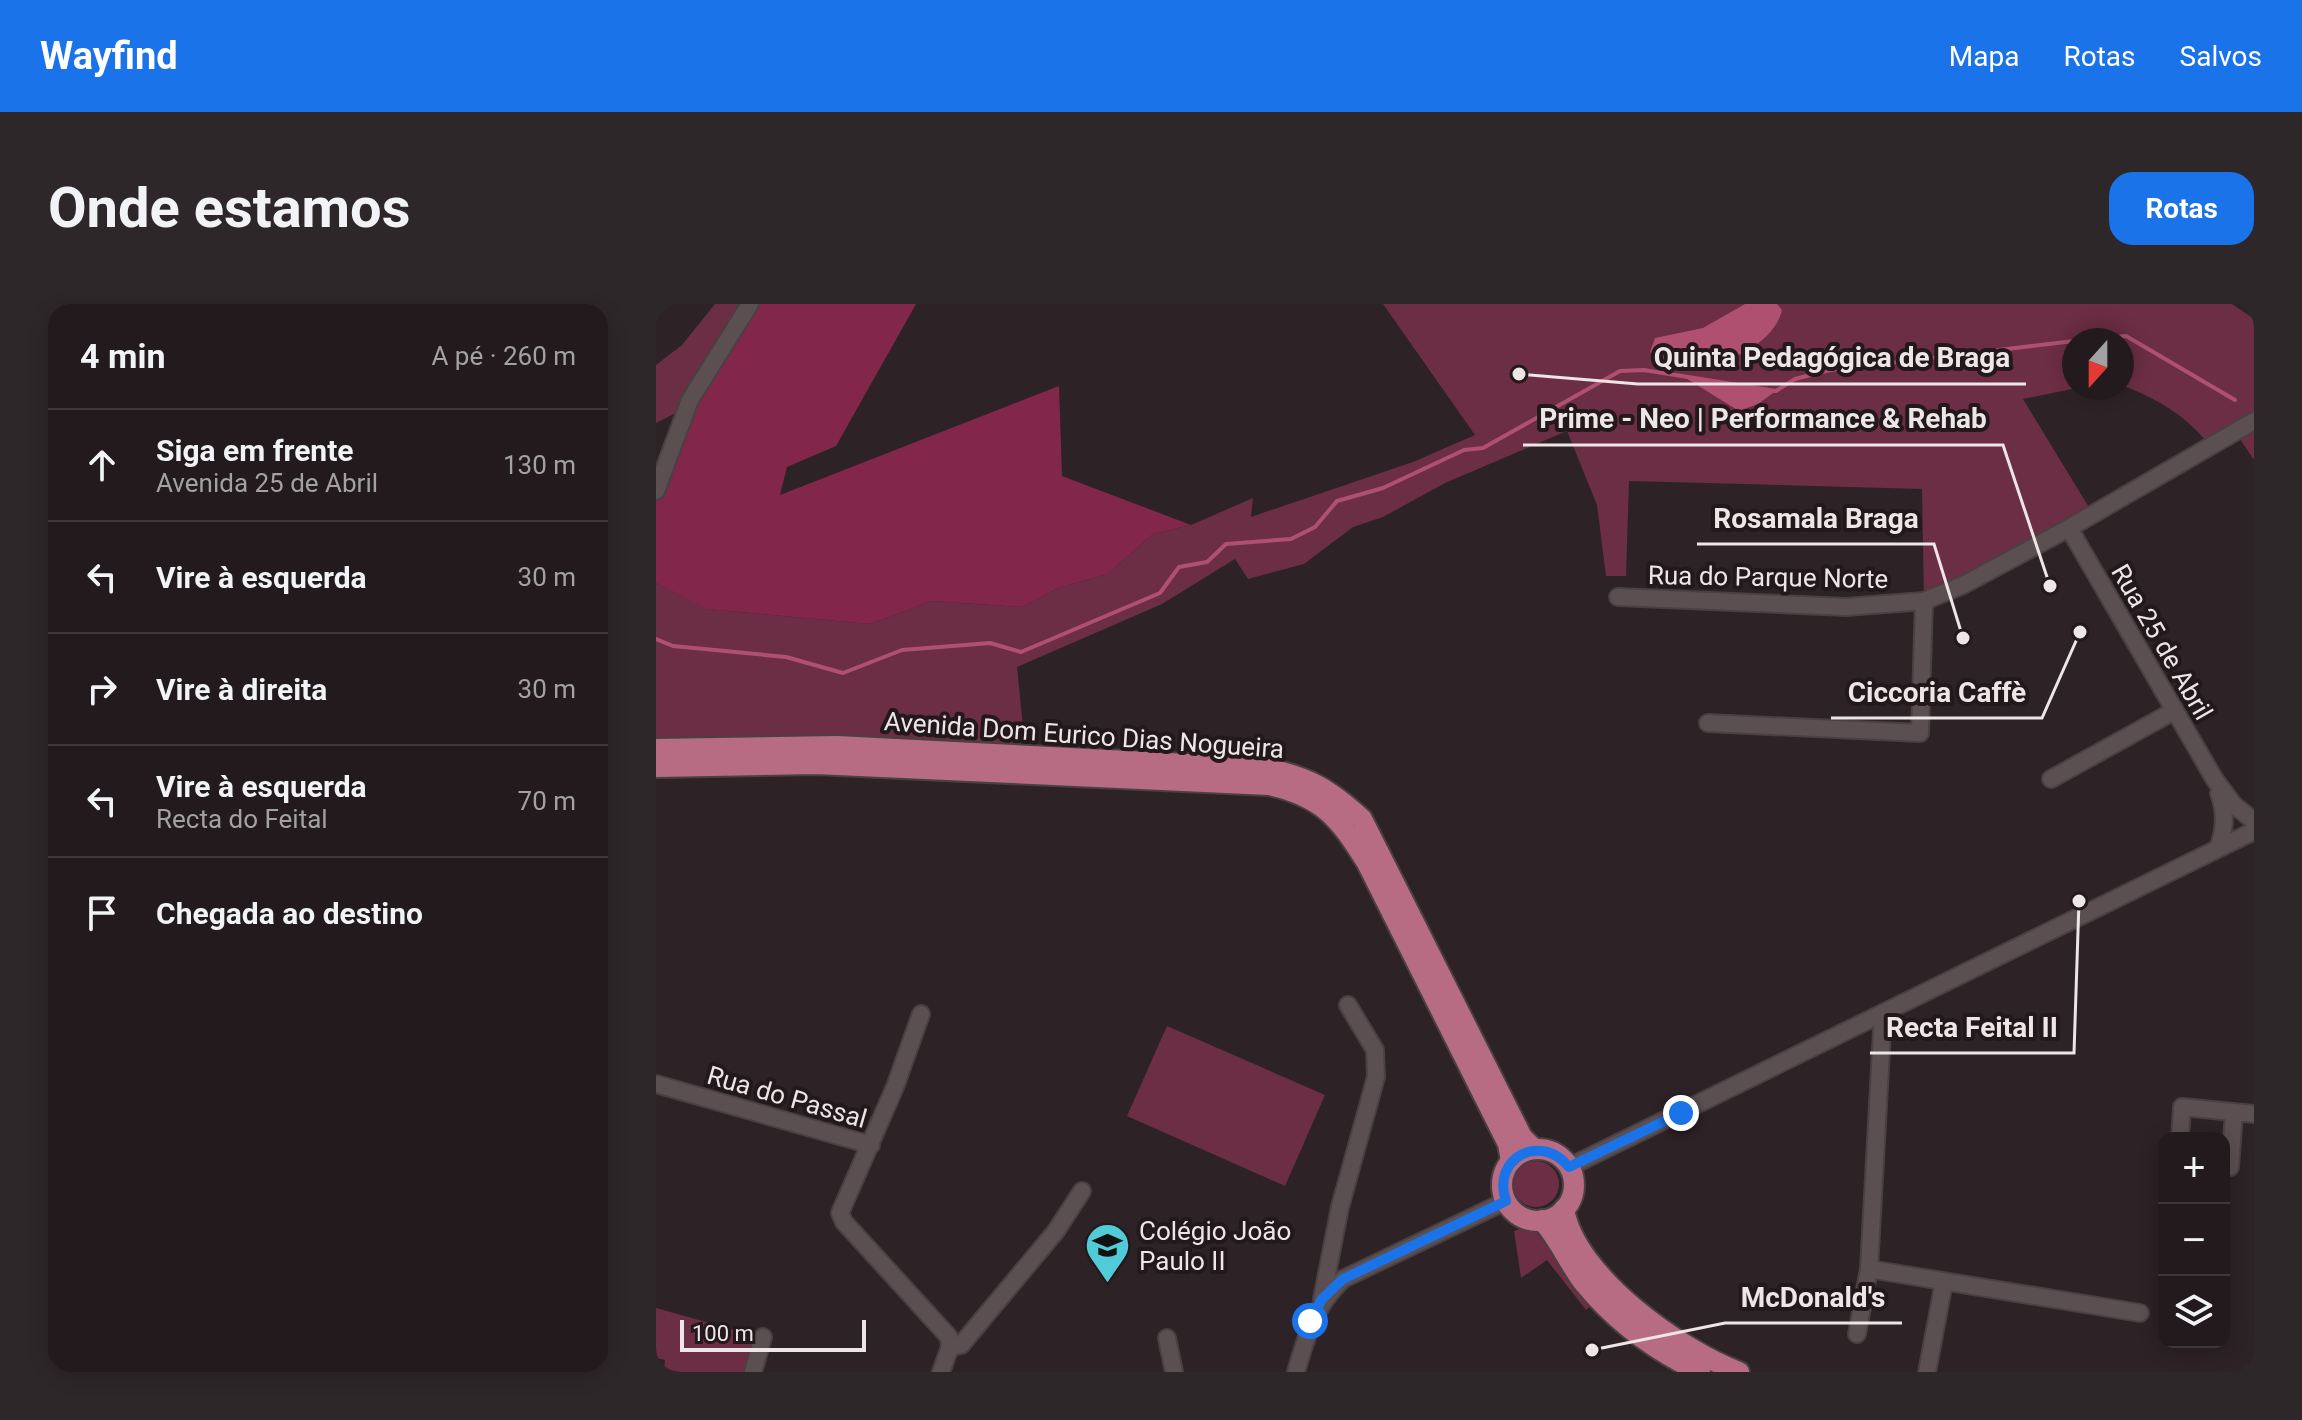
<!DOCTYPE html>
<html lang="pt">
<head>
<meta charset="utf-8">
<style>
  :root { --surface:#221a1c; --page:#2e2729; --text:#f1f3f6; --muted:#a2a1a3; --line:#3f383b; --accent:#1a73e8 }
  body { margin:0; font-family:Roboto,sans-serif; background:var(--page); color:var(--text) }
  .controls { position:absolute; right:24px; bottom:24px; display:grid; overflow:hidden; border-radius:16px; box-shadow:0 4px 20px #0003 }
  .controls button { width:72px; height:72px; display:grid; place-items:center; padding:0; border:0; border-bottom:2px solid var(--line); background:var(--surface); color:var(--text); font:40px sans-serif }
  .compass { position:absolute; left:1406px; top:24px; width:72px; height:72px; border-radius:50%; background:var(--surface); box-shadow:0 4px 20px #0003; rotate:201deg }
  .scale { position:absolute; left:24px; bottom:20px; width:186px; box-sizing:border-box; padding-left:8px; border:4px solid #ede6e7; border-top:0; font-size:22px; line-height:28px; white-space:nowrap; color:#ede6e7; -webkit-text-stroke:6px #23181b; paint-order:stroke }
  .stop { position:absolute; width:24px; height:24px; margin:-18px; border:6px solid #1a73e8; border-radius:50%; background:#fff }
  .stop.end { background:#1a73e8; border-color:#fff; box-shadow:0 2px 8px #0008 }
  .list { margin:0; padding:0; list-style:none }
  h2 { display:flex; justify-content:space-between; align-items:center; height:104px; margin:0; padding:0 32px; font-size:34px }
  h2 small { font-size:26px; font-weight:400; color:var(--muted) }
  .list li { display:grid; grid-template-columns:52px 1fr auto; gap:24px; align-items:center; box-sizing:border-box; height:112px; padding:0 32px; border-top:2px solid var(--line) }
  .list b { display:block; font-size:30px; white-space:nowrap }
  .list p { margin:0; font-size:26px; white-space:nowrap; color:var(--muted) }
  .list em { font-size:26px; font-style:normal; color:var(--muted) }
  .icon { flex:none; width:44px; height:44px; fill:none; stroke:currentColor; stroke-width:2; stroke-linecap:round; stroke-linejoin:round }
  .map { position:relative; flex:none; width:1598px; height:1068px; overflow:hidden; border-radius:24px }
  header { display:flex; align-items:center; gap:48px; box-sizing:border-box; height:112px; padding:0 40px; background:var(--accent); color:#fff }
  header strong { font-size:38px }
  nav { display:flex; gap:44px; margin-inline-start:auto; font-size:28px }
  .intro { display:flex; align-items:center; justify-content:space-between; box-sizing:border-box; height:192px; padding:0 48px }
  h1 { margin:0; font-size:56px }
  .button { padding:20px 36px; border-radius:24px; background:var(--accent); color:#fff; font-size:28px; font-weight:700 }
  main { display:flex; gap:48px; padding:0 48px }
  aside { flex:1; background:var(--surface); border-radius:24px; box-shadow:0 4px 20px #0003 }
  .map>svg:first-child { display:block }
</style>
</head>
<body>
<header>
<strong>Wayfind</strong>
<nav><a>Mapa</a><a>Rotas</a><a>Salvos</a></nav>
</header>
<div class="intro"><h1>Onde estamos</h1><a class="button">Rotas</a></div>
<main>
<aside>
<h2>4 min<small>A pé · 260 m</small></h2>
<ul class="list">
<li><svg class="icon" aria-label="ahead" viewBox="0 0 24 24"><path d="M12 20V5M6 11l6-6 6 6"/></svg><div><b>Siga em frente</b><p>Avenida 25 de Abril</p></div><em>130 m</em></li>
<li><svg class="icon" aria-label="left" viewBox="0 0 24 24"><path d="M17 20v-9H6M10 6l-5 5 5 5"/></svg><div><b>Vire à esquerda</b></div><em>30 m</em></li>
<li><svg class="icon" aria-label="right" viewBox="0 0 24 24"><path d="M7 20v-9h11M14 6l5 5-5 5"/></svg><div><b>Vire à direita</b></div><em>30 m</em></li>
<li><svg class="icon" aria-label="left" viewBox="0 0 24 24"><path d="M17 20v-9H6M10 6l-5 5 5 5"/></svg><div><b>Vire à esquerda</b><p>Recta do Feital</p></div><em>70 m</em></li>
<li><svg class="icon" aria-label="arrive" viewBox="0 0 24 24"><path d="M6 21V4h12l-3 4 3 4H6"/></svg><div><b>Chegada ao destino</b></div></li>
</ul>
</aside>
<div class="map">
<svg width="1598" height="1068" viewBox="0 0 1598 1068">
  <rect width="100%" height="100%" fill="#2d2225"/>
  <g fill="#6c2e44">
    <path d="M59,0H86L45,62L22,108L0,119V61L26,41Z"/>
    <path d="M727,0H1576L1598,15V156L1580,129L1555,143C1530,111 1503,96 1466,81V36H1418L1421,84L1367,95L1437,210L1268,297L1266,185L973,177L970,272H950L941,201L911,127L789,179L727,213L697,223L648,260L592,275L579,255L506,300L361,363L370,453L0,445V279L52,305L214,320L276,297L367,303L402,284L452,270L497,230L535,221L597,194L595,213L757,158L819,131Z"/>
    <path d="M511,722L669,791L629,882L471,812Z"/>
    <circle cx="880" cy="880" r="23"/>
    <path d="M870,923L881,929L935,1001L930,1006L891,956L865,974L858,927Z"/>
    <path d="M0,1004L100,1032L89,1068H22L8,1064L9,1056L0,1054Z"/>
  </g>
  <path fill="#83274a" d="M94,0H260L180,142L131,163L124,191L403,82L406,172L535,221L497,230L452,270L402,284L367,303L276,297L214,320L51,305L0,279V187L34,96Z"/>
  <g fill="#af5071">
    <path d="M1089,0H1121L1126,6C1116,51 1029,81 994,48L999,34L1047,24Z"/>
    <path d="M1028,73L1120,87L1102,100L1083,107Z"/>
  </g>
  <g fill="none" stroke-linecap="round" stroke-linejoin="round">
    <g stroke="#af5071" stroke-width="4">
      <path d="M1425,36L1470,32L1579,96"/>
      <path d="M0,335L17,342L130,353L187,369L246,346L334,339L365,348L504,289L523,263L551,258L570,240L635,235L659,223L681,197L727,184L808,146L827,144L964,67L988,66L1120,87L1139,75L1174,66L1418,37"/>
    </g>
    <defs>
      <g id="minor">
        <path d="M0,187L34,96L94,0"/>
        <path d="M1413,224L1559,476L1578,501L1598,517"/>
        <path d="M962,293L1190,303L1268,297L1307,281L1413,224L1598,117"/>
        <path d="M1052,419L1264,429L1268,297"/>
        <path d="M1395,475L1518,407"/>
        <path d="M1563,543C1569,523 1570,509 1563,489"/>
        <path d="M1227,709L1213,965L1484,1009"/>
        <path d="M265,710L239,783L184,909L188,918L293,1033L294,1043L285,1068"/>
        <path d="M0,780L215,841"/>
        <path d="M1524,834L1526,803L1598,810"/>
        <path d="M1568,862L1574,863L1578,809"/>
        <path d="M913,863L1598,527"/>
        <path d="M666,995L684,903L720,773L719,746L692,701"/>
        <path d="M1201,1030L1213,965"/>
        <path d="M511,1034L518,1068"/>
        <path d="M294,1043L305,1041L400,927L426,887"/>
        <path d="M97,1068L107,1033"/>
        <path d="M640,1068C651,1030 658,1003 687,975L850,897"/>
        <path d="M1271,1068L1288,978"/>
      </g>
      <g id="major">
        <path d="M0,445L181,442L609,464C653,473 673,485 706,515L866,833L878,845"/>
        <path d="M0,463L160,460L613,481C667,493 683,514 711,559L852,840L855,857"/>
        <circle cx="882" cy="881" r="36"/>
        <path d="M908,905C919,972 1024,1046 1083,1068"/>
        <path d="M886,916C903,935 912,958 927,978C958,1016 999,1047 1044,1068"/>
      </g>
    </defs>
    <use href="#minor" stroke="#494042" stroke-width="20"/>
    <use href="#major" stroke="#494042" stroke-width="24"/>
    <use href="#minor" stroke="#5c4f52" stroke-width="16"/>
    <use href="#major" stroke="#b86c84" stroke-width="20"/>
  </g>
  <g fill="none" stroke-linecap="round" stroke-linejoin="round">
    <path stroke="#1a73e8" stroke-width="10" d="M654,1017L666,995L687,975L850,897C835,854 885,828 913,863L1025,809"/>
  </g>
  <defs>
    <symbol id="school-pin" viewBox="-11 -11 22 30"><path d="M0 17L-7.5 6A9.5 9.5 0 1 1 7.5 6Z" fill="#52cbd9" stroke="#23181b"/><path d="M0-5L7-2L0 1L-7-2ZM-4 1L0 2.5L4 1V4Q0 6-4 4Z" fill="#111"/></symbol>
  </defs>
  <g fill-rule="evenodd">
    <use href="#school-pin" x="426" y="916" width="51" height="69"/>
  </g>
  <g text-anchor="middle" stroke-width="8" stroke-linejoin="round" paint-order="stroke">
    <g font-size="26" fill="#ede6e7" stroke="#23181b">
      <text transform="translate(1112 273) rotate(1)" y="9">Rua do Parque Norte</text>
      <text transform="translate(1506 338) rotate(60)" y="9">Rua 25 de Abril</text>
      <text transform="translate(428 431) rotate(4)" y="9">Avenida Dom Eurico Dias Nogueira</text>
      <text transform="translate(131 793) rotate(16)" y="9">Rua do Passal</text>
    </g>
    <g font-size="26" fill="#ede6e7" stroke="#23181b" text-anchor="start">
      <text x="483" y="936">Colégio João<tspan x="483" dy="30">Paulo II</tspan></text>
    </g>
  </g>
  <path fill="none" stroke="#ede6e7" stroke-width="3" d="M863 70L982 80H1370M1394 282L1347 141H867M1307 334L1278 240H1041M1424 328L1386 414H1175M1423 597L1418 749H1214M936 1046L1069 1019H1246"/>
  <g fill="#ede6e7" stroke="#23181b" stroke-width="3">
    <circle cx="863" cy="70" r="8"/>
    <circle cx="1394" cy="282" r="8"/>
    <circle cx="1307" cy="334" r="8"/>
    <circle cx="1424" cy="328" r="8"/>
    <circle cx="1423" cy="597" r="8"/>
    <circle cx="936" cy="1046" r="8"/>
  </g>
  <g font-size="28" text-anchor="middle" font-weight="bold" fill="#ede6e7" stroke="#23181b" stroke-width="8" stroke-linejoin="round" paint-order="stroke">
    <text x="1176" y="63">Quinta Pedagógica de Braga</text>
    <text x="1107" y="124">Prime - Neo | Performance &amp; Rehab</text>
    <text x="1160" y="224">Rosamala Braga</text>
    <text x="1281" y="398">Ciccoria Caffè</text>
    <text x="1316" y="733">Recta Feital II</text>
    <text x="1157" y="1003">McDonald's</text>
  </g>
</svg>
<div class="controls">
<button>+</button>
<button>−</button>
<button><svg class="icon" aria-label="layers" viewBox="0 0 24 24"><path d="M12 4l9 5-9 5-9-5zM3 14l9 5 9-5"/></svg></button>
</div>
<svg class="compass" viewBox="-18 -18 36 36"><path d="M0-13l5 13h-10z" fill="#e53935"/><path d="M0 13l5-13h-10z" fill="#a2a1a3"/></svg>
<div class="scale">100 m</div>
<div class="stop" style="left:654px;top:1017px"></div>
<div class="stop end" style="left:1025px;top:809px"></div>
</div>
</main>
</body>
</html>
